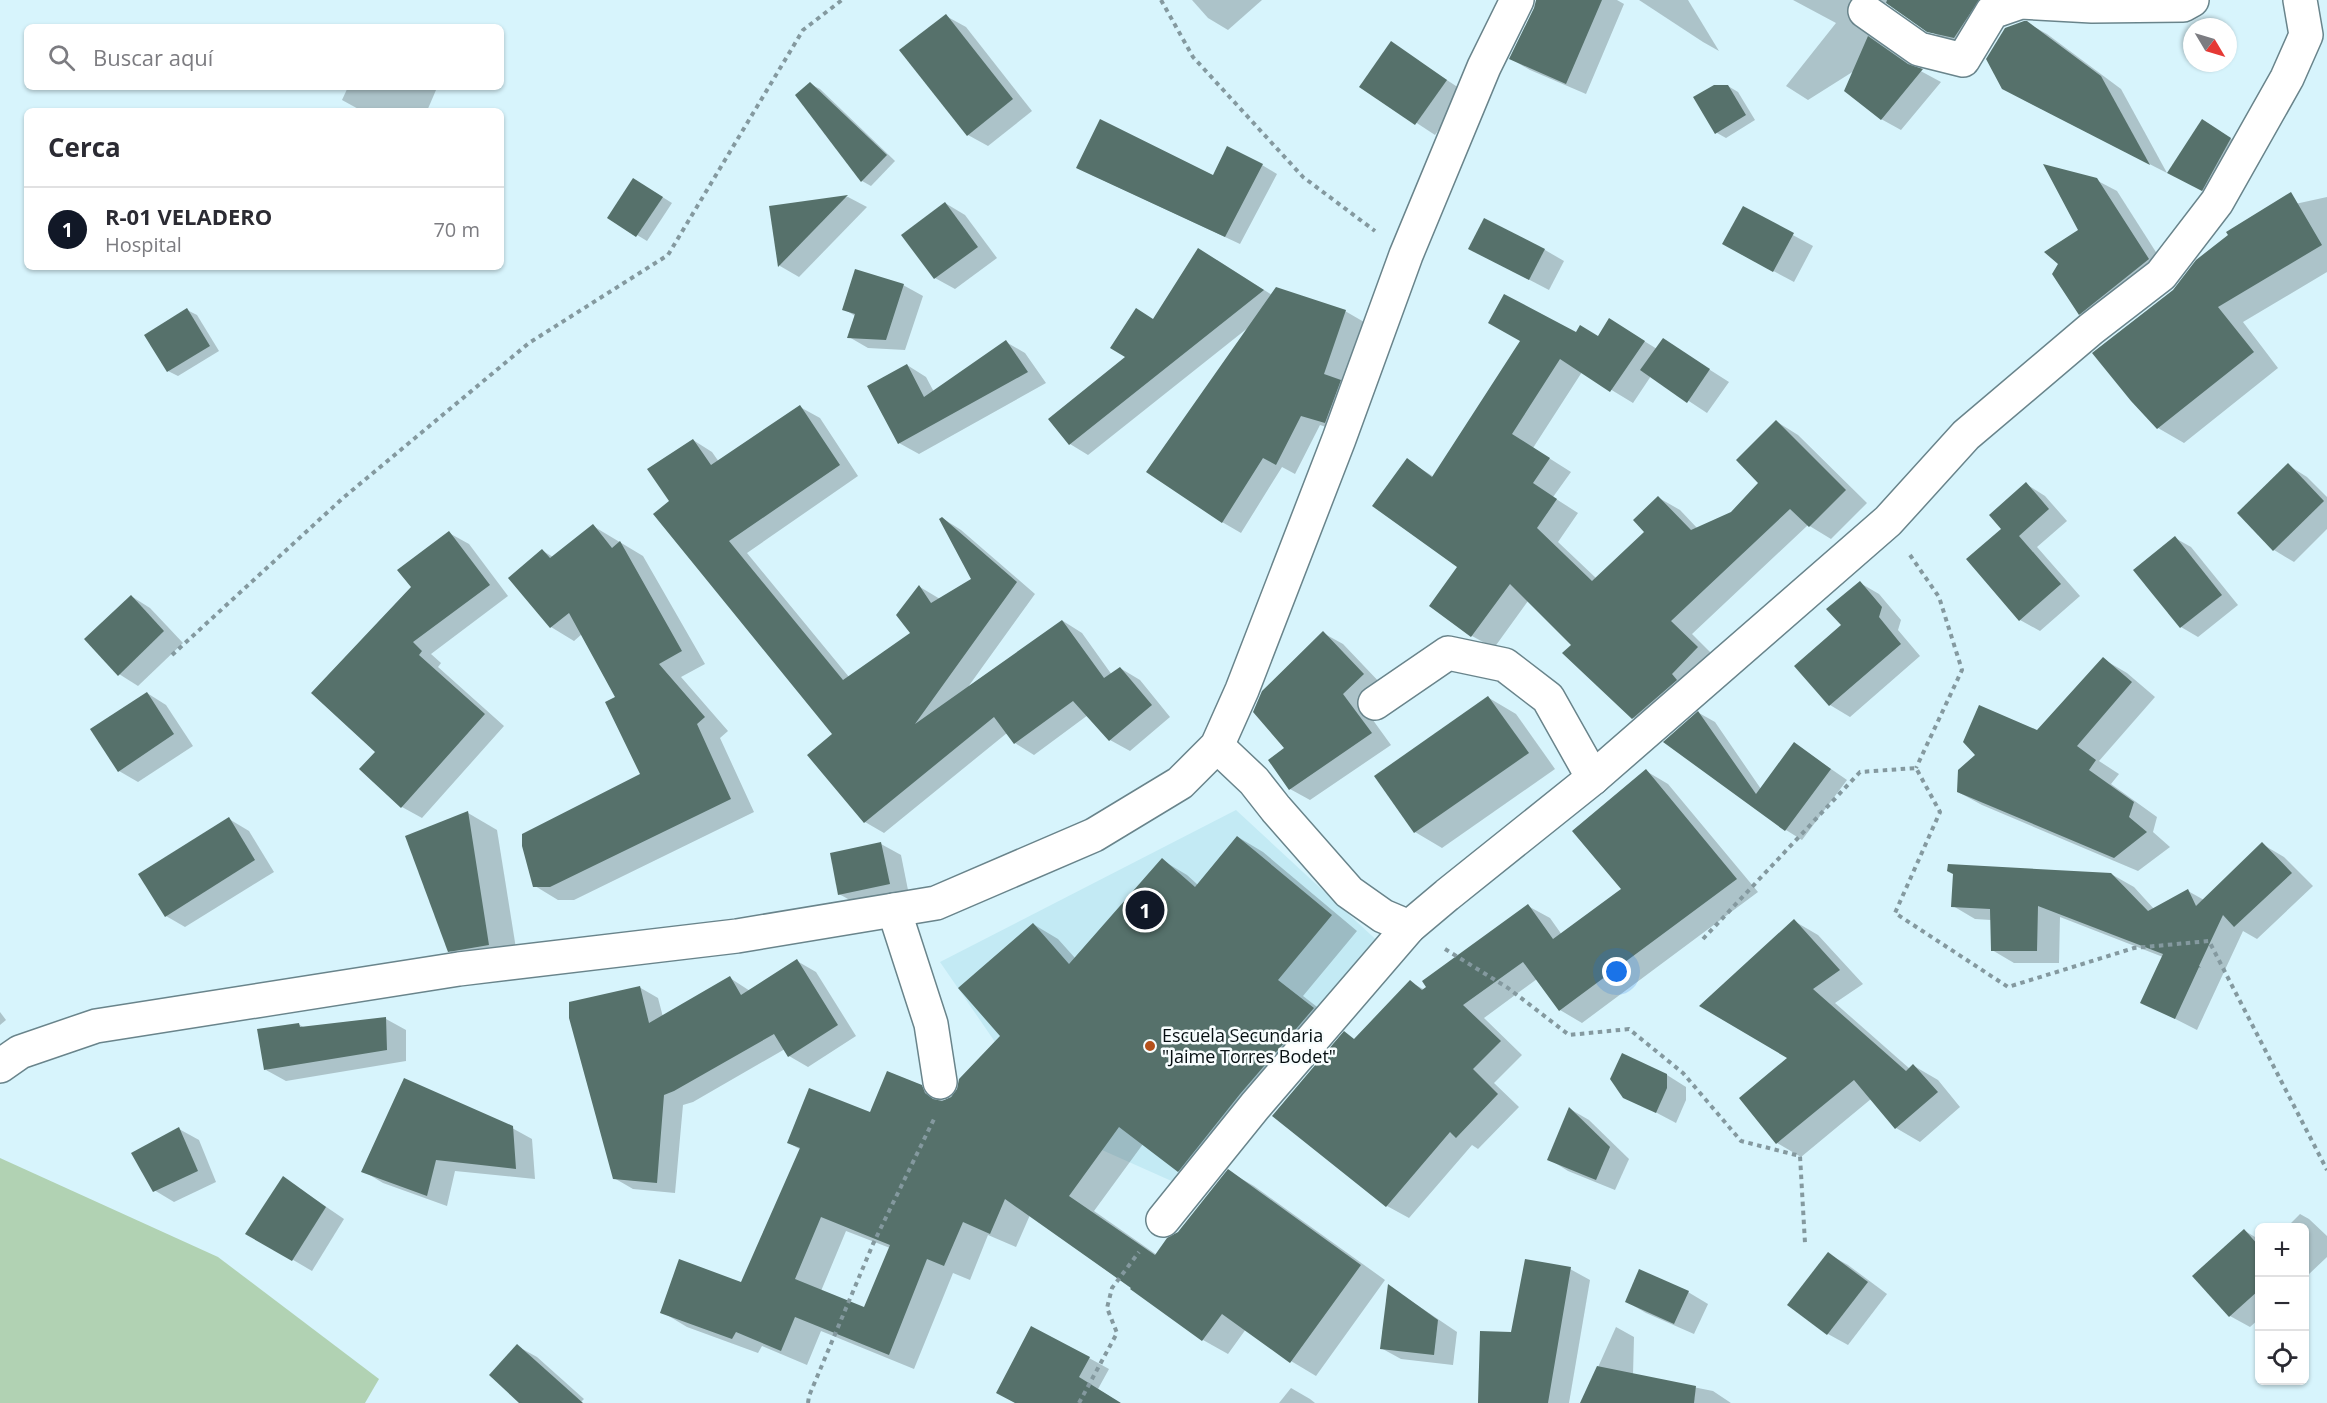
<!DOCTYPE html>
<html lang="es">
<head>
<meta charset="utf-8">
<style>
  :root { --surface:#fff; --page:#f7f7f7; --text:#2b2b33; --muted:#7c7c81; --line:#e1e1e2; --accent:#111827 }
  body { margin:0; font-family:"Open Sans",sans-serif; background:var(--page); color:var(--text) }
  .controls { position:absolute; right:18px; bottom:18px; display:grid; overflow:hidden; border-radius:9px; box-shadow:0 2px 4px #0004 }
  .controls button { width:54px; height:54px; display:grid; place-items:center; padding:0; border:0; border-bottom:2px solid var(--line); background:var(--surface); color:var(--text); font:30px sans-serif }
  .compass { position:absolute; left:2183px; top:18px; width:54px; height:54px; border-radius:50%; background:var(--surface); box-shadow:0 2px 4px #0004; rotate:128deg }
  .you { position:absolute; left:1617px; top:972px; width:21px; height:21px; margin:-15px; border:4px solid #fff; border-radius:50%; background:#1a73e8; box-shadow:0 0 0 9px #1a73e833 }
  .badge { display:grid; place-items:center; width:39px; height:39px; border-radius:50%; background:var(--accent); color:#fff; font-size:20px; font-weight:700 }
  .pin { position:absolute; translate:-50% -50%; border:3px solid #fff; box-shadow:0 2px 6px #0006 }
  .list { margin:0; padding:0; list-style:none }
  h2 { display:flex; justify-content:space-between; align-items:center; height:78px; margin:0; padding:0 24px; font-size:26px }
  h2 small { font-size:20px; font-weight:400; color:var(--muted) }
  .list li { display:grid; grid-template-columns:39px 1fr auto; gap:18px; align-items:center; box-sizing:border-box; height:84px; padding:0 24px; border-top:2px solid var(--line) }
  .list b { display:block; font-size:22px; white-space:nowrap }
  .list p { margin:0; font-size:20px; white-space:nowrap; color:var(--muted) }
  .list em { font-size:20px; font-style:normal; color:var(--muted) }
  .icon { flex:none; width:33px; height:33px; fill:none; stroke:currentColor; stroke-width:2; stroke-linecap:round; stroke-linejoin:round }
  .map { position:relative; flex:none; width:2327px; height:1403px; overflow:hidden }
  .search { position:absolute; background:var(--surface); box-shadow:0 2px 4px #0004; left:24px; top:24px; width:480px; height:66px; display:flex; align-items:center; gap:15px; box-sizing:border-box; padding:0 21px; border-radius:9px; color:var(--muted); font-size:22px }
  .panel { position:absolute; background:var(--surface); box-shadow:0 2px 4px #0004; left:24px; top:108px; width:480px; height:162px; border-radius:9px }
  .map>svg:first-child { display:block }
</style>
</head>
<body>
<div class="map">
<svg width="2327" height="1403" viewBox="0 0 2327 1403">
  <rect width="100%" height="100%" fill="#d7f4fc"/>
  <path fill="#c3eaf4" d="M1236,810L1384,947L1185,1187L1055,1129L940,962Z"/>
  <path fill="#b1d2b3" d="M0,1158L218,1257L379,1379L365,1403H0Z"/>
  <g fill="#0003" fill-rule="evenodd">
    <path d="M1192,0H1262L1228,30L1208,18Z"/>
    <path d="M1537,0H1617L1624,4L1586,94L1530,70L1511,59L1535,9Z"/>
    <path d="M1639,0H1688L1719,51L1703,42Z"/>
    <path d="M1793,0H2001L1974,49L1948,42L1887,3L1877,5L1868,32L1874,39L1915,68L1941,82L1901,130L1881,119L1854,71L1808,100L1786,86L1836,23Z"/>
    <path d="M946,16L966,27L1032,111L988,146L968,135Z"/>
    <path d="M2027,23L2047,34L2121,89L2167,173L2024,100Z"/>
    <path d="M1391,43L1465,92L1435,135L1362,87Z"/>
    <path d="M810,84L820,89L895,161L871,186L862,181Z"/>
    <path d="M1728,86L1738,92L1755,120L1726,138L1717,133Z"/>
    <path d="M348,87H431L436,90L427,111H362L342,100Z"/>
    <path d="M2222,133L2250,151L2222,201L2169,173Z"/>
    <path d="M1262,165L1277,174L1240,244L1092,175L1214,177Z"/>
    <path d="M2096,180L2117,191L2168,271L2099,325L2080,314V230Z"/>
    <path d="M643,185L672,203L647,241L609,218Z"/>
    <path d="M848,197L867,207L799,277L780,266L771,208Z"/>
    <path d="M2327,197V272L2243,322L2278,368L2184,443L2158,428L2132,400L2174,291L2263,211Z"/>
    <path d="M945,203L965,215L997,258L955,289L935,278Z"/>
    <path d="M1743,208L1813,246L1794,282L1743,255Z"/>
    <path d="M1470,249L1545,250L1564,261L1549,290Z"/>
    <path d="M1217,260L1272,295L1345,311L1364,322L1343,383L1344,433L1320,425L1295,474L1282,467L1241,533L1222,522L1249,327L1088,455L1070,444L1050,419L1128,357L1154,321Z"/>
    <path d="M903,285L923,296L905,350L868,348L849,337L855,316L844,309Z"/>
    <path d="M187,310L197,315L219,351L178,376L168,371Z"/>
    <path d="M1610,320L1657,349L1663,340L1729,382L1707,413L1651,376L1633,403L1582,372L1533,448L1571,472L1553,497L1578,513L1558,542L1597,579L1646,532L1659,498L1680,510L1698,529L1732,513L1760,483L1777,422L1798,435L1867,503L1831,539L1808,525L1692,634L1719,661L1655,731L1633,718L1573,645L1528,601L1494,648L1472,636L1431,606L1459,567L1407,460L1434,477L1576,334L1598,338Z"/>
    <path d="M1006,342L1025,353L1046,383L919,454L899,443L907,365L926,377L934,392Z"/>
    <path d="M800,407L820,418L858,476L747,553L849,677L912,633L920,587L940,599L973,579L942,518L961,530L1035,594L968,687L1063,621L1082,633L1112,675L1120,668L1140,680L1170,717L1130,751L1110,740L1088,715L1034,755L1015,743L1007,733L884,833L865,822L834,734L671,502L693,440L712,452L719,462Z"/>
    <path d="M2288,465L2307,477L2327,497V529L2294,562L2274,550L2239,513Z"/>
    <path d="M2026,484L2045,496L2067,521L2037,547L2080,596L2040,631L2020,620L2003,529Z"/>
    <path d="M593,526L643,556L705,664L681,677L728,731L720,738L754,812L574,900H558L535,886L642,775L617,697L582,634L574,641L551,627L543,551L553,557Z"/>
    <path d="M449,533L469,544L508,596L431,654L441,663L438,667L504,726L422,818L402,807L412,587Z"/>
    <path d="M2175,538L2191,547L2238,605L2198,637L2181,627L2135,570Z"/>
    <path d="M1860,583L1879,594L1901,620L1898,630L1920,656L1850,717L1830,705L1796,666L1843,626Z"/>
    <path d="M131,596L150,608L183,643L138,686L119,674Z"/>
    <path d="M1323,633L1343,644L1383,686L1362,705L1391,745L1310,800L1290,789L1286,749Z"/>
    <path d="M2103,659L2127,673L2155,697L2099,761L2119,774L2111,784L2157,817L2153,832L2170,847L2138,871L1982,805L1958,792L2037,732Z"/>
    <path d="M147,693L166,705L193,746L138,782L119,771Z"/>
    <path d="M1489,698L1516,714L1555,769L1442,848L1415,832Z"/>
    <path d="M1699,713L1715,722L1761,789L1795,744L1847,780L1802,840L1786,830L1665,742Z"/>
    <path d="M1646,771L1668,784L1758,892L1582,1023L1560,1010L1537,979L1484,1018L1522,1055L1494,1083L1519,1107L1478,1149L1472,1145L1409,1218L1387,1206L1274,1115L1344,1033L1355,1040L1410,982L1425,990L1528,906L1550,918L1562,935L1623,889Z"/>
    <path d="M468,813L497,830L518,961L479,967L450,951Z"/>
    <path d="M229,819L249,831L274,872L185,927L166,916Z"/>
    <path d="M1238,837L1263,852L1357,931L1303,996L1339,1024L1204,1185L1178,1171L1143,1144L1094,1211L1157,1255L1179,1233L1228,1171L1254,1186L1385,1280L1316,1376L1291,1361L1246,1329L1228,1354L1203,1340L1030,1215L1016,1247L988,1235L970,1280L953,1273L914,1369L821,1331L807,1365L762,1346L758,1353L687,1327L662,1312L742,1284L801,1150L789,1143L871,1114L921,1087L946,1101L953,1097L1002,1036L1033,924L1058,939L1075,958L1162,860L1187,875L1198,885ZM846,1231L890,1248L865,1309L821,1291Z"/>
    <path d="M881,844L901,855L909,895L859,905L839,894Z"/>
    <path d="M2262,844L2284,857L2313,886L2257,939L2243,931L2197,1030L2142,1002L2163,957L2060,917L2059,963H2014L1992,950L1991,920L1975,919L1953,906L2111,874L2134,887L2154,909L2188,891L2204,900Z"/>
    <path d="M1794,921L1818,935L1863,984L1835,1003L1910,1069L1914,1066L1938,1080L1960,1107L1920,1142L1896,1128L1871,1099L1801,1157L1777,1143L1790,1058Z"/>
    <path d="M797,961L816,972L856,1036L808,1067L789,1056L785,1049L693,1102L683,1105L675,1193L633,1189L614,1178L639,987L658,998L663,1017L730,978L750,991Z"/>
    <path d="M0,1012L6,1020L0,1025Z"/>
    <path d="M386,1019L406,1030V1061L286,1081L266,1070L298,1024L305,1028Z"/>
    <path d="M1667,1075L1686,1087V1100L1676,1123L1640,1104Z"/>
    <path d="M1570,1109L1589,1120L1629,1159L1615,1190L1568,1171L1549,1159Z"/>
    <path d="M512,1128L532,1139L535,1179L455,1171L447,1206L383,1183L363,1171Z"/>
    <path d="M179,1129L199,1140L216,1182L174,1202L154,1190Z"/>
    <path d="M284,1178L344,1219L312,1271L247,1233Z"/>
    <path d="M2300,1214L2309,1219L2327,1236V1257L2308,1275L2304,1273V1228H2286Z"/>
    <path d="M2245,1231L2260,1240V1318L2250,1327L2230,1316Z"/>
    <path d="M1828,1254L1848,1265L1887,1294L1848,1345L1828,1334L1789,1305Z"/>
    <path d="M1570,1269L1590,1280L1569,1403H1480L1512,1333Z"/>
    <path d="M1389,1286L1457,1332L1453,1365L1401,1359L1381,1348Z"/>
    <path d="M1688,1292L1708,1304L1694,1334L1646,1313L1627,1302Z"/>
    <path d="M1616,1327L1634,1337L1633,1375L1713,1391L1731,1403H1582Z"/>
    <path d="M517,1346L537,1357L584,1399L580,1403H521Z"/>
    <path d="M1089,1358L1109,1369L1098,1389L1120,1403H1016Z"/>
    <path d="M1291,1388L1310,1399L1315,1403H1279Z"/>
  </g>
  <g fill="#56716b" fill-rule="evenodd">
    <path d="M1536,0H1602L1566,84L1509,59L1534,8Z"/>
    <path d="M1887,0H1979L1954,38L1927,32L1886,3Z"/>
    <path d="M946,14L1013,99L967,136L899,50Z"/>
    <path d="M2024,21H2027L2101,76L2150,165L2002,89L1986,59L2005,28Z"/>
    <path d="M1868,36L1908,64L1923,69L1881,120L1844,91Z"/>
    <path d="M1391,41L1447,80L1415,125L1359,87Z"/>
    <path d="M810,82L887,155L861,182L795,95Z"/>
    <path d="M1714,85H1728L1746,115L1715,134L1693,97Z"/>
    <path d="M1100,119L1213,175L1227,146L1263,164L1225,237L1076,168Z"/>
    <path d="M2202,119L2231,138L2202,191L2167,173Z"/>
    <path d="M2043,164L2097,178L2149,259L2079,315L2052,274L2058,264L2044,252L2078,230Z"/>
    <path d="M633,178L663,197L636,237L607,218Z"/>
    <path d="M2291,192L2322,245L2218,307L2254,352L2157,429L2131,401L2092,353L2173,290L2196,260L2228,235L2226,232Z"/>
    <path d="M848,195L778,267L769,206Z"/>
    <path d="M945,202L978,247L934,279L901,235Z"/>
    <path d="M1743,206L1794,233L1773,272L1722,244Z"/>
    <path d="M1484,218L1545,249L1529,280L1468,249Z"/>
    <path d="M1198,248L1264,290L1069,445L1048,419L1125,357L1110,348L1136,308L1153,319Z"/>
    <path d="M855,269L904,284L886,340L847,338L855,314L842,310Z"/>
    <path d="M1276,287L1346,310L1324,374L1341,380L1325,423L1301,416L1276,465L1263,458L1222,523L1146,472Z"/>
    <path d="M1504,294L1576,332L1580,325L1598,336L1609,318L1645,341L1610,392L1560,359L1512,434L1550,458L1533,483L1557,499L1537,528L1592,581L1644,532L1633,520L1658,496L1691,530L1731,512L1758,483L1736,460L1776,420L1846,490L1809,527L1790,509L1671,621L1698,647L1672,674L1677,680L1632,719L1562,653L1571,645L1510,584L1471,637L1429,606L1457,567L1372,506L1407,458L1432,477L1520,341L1488,323Z"/>
    <path d="M187,308L210,346L167,372L144,335Z"/>
    <path d="M1663,338L1710,369L1687,403L1640,370Z"/>
    <path d="M1006,340L1028,372L898,444L867,386L907,364L924,397Z"/>
    <path d="M800,405L840,465L729,541L843,680L910,633L896,615L919,585L931,603L971,579L939,519L942,517L1017,582L915,724L1062,620L1104,678L1120,667L1152,705L1109,741L1073,701L1014,744L994,717L864,823L807,755L832,734L653,514L669,501L647,469L693,439L711,465Z"/>
    <path d="M2288,463L2324,501L2273,551L2237,513Z"/>
    <path d="M2026,482L2049,509L2019,536L2061,584L2019,621L1966,559L2001,529L1989,515Z"/>
    <path d="M593,524L612,548L620,541L682,651L659,664L705,717L697,724L731,799L550,887H533L522,846V834L640,774L605,702L615,697L569,613L550,628L508,578L542,549L550,558Z"/>
    <path d="M449,531L490,585L413,642L422,651L419,655L485,714L401,808L359,769L375,752L311,693L411,587L397,570Z"/>
    <path d="M2175,536L2222,595L2180,628L2133,570Z"/>
    <path d="M1860,581L1882,607L1879,617L1901,644L1829,706L1794,666L1841,625L1826,609Z"/>
    <path d="M131,595L164,631L118,676L84,639Z"/>
    <path d="M1323,631L1364,674L1343,694L1372,733L1289,790L1268,760L1284,748L1253,712L1262,691Z"/>
    <path d="M2103,657L2132,682L2077,746L2096,760L2089,770L2134,802L2129,817L2147,832L2114,858L1957,792L1958,770L1975,755L1963,742L1979,705L2037,730Z"/>
    <path d="M147,692L174,734L118,772L90,729Z"/>
    <path d="M1488,696L1529,753L1414,833L1374,776Z"/>
    <path d="M1698,711L1756,794L1794,742L1831,769L1785,831L1663,742Z"/>
    <path d="M1646,769L1737,879L1559,1011L1523,962L1463,1005L1501,1041L1473,1069L1498,1094L1456,1138L1450,1132L1386,1207L1272,1116L1344,1031L1354,1039L1410,980L1422,990L1426,987L1422,981L1528,904L1553,939L1621,889L1572,831Z"/>
    <path d="M468,811L489,945L448,952L405,836Z"/>
    <path d="M229,817L255,860L165,917L138,874Z"/>
    <path d="M1237,836L1332,915L1278,980L1314,1008L1240,1094L1178,1172L1119,1127L1069,1196L1155,1255L1167,1238L1178,1232L1228,1169L1361,1265L1290,1363L1222,1314L1202,1341L1130,1289L1131,1288L1005,1199L990,1234L963,1222L944,1266L927,1259L889,1355L795,1317L781,1351L736,1332L732,1339L660,1313L679,1259L741,1282L800,1148L787,1143L809,1088L870,1112L887,1071L922,1085L925,1093L933,1099L942,1101L951,1097L957,1089L959,1079L1000,1036L958,988L1033,923L1069,964L1162,858L1195,887ZM821,1217L890,1245L864,1307L795,1279Z"/>
    <path d="M881,842L890,884L838,895L830,853Z"/>
    <path d="M2262,842L2292,873L2234,927L2223,915L2199,966L2201,968L2199,967L2175,1019L2140,1003L2163,954L2038,906L2037,951H1991L1990,909L1951,907L1953,874L1947,871L1948,864L2111,873L2148,911L2188,889L2196,906Z"/>
    <path d="M1794,919L1840,970L1813,989L1906,1071L1913,1064L1938,1092L1895,1129L1854,1080L1776,1144L1739,1098L1787,1058L1699,1006Z"/>
    <path d="M797,959L838,1025L788,1057L774,1034L674,1091L664,1095L657,1183L613,1179L569,1018V1002L640,986L649,1023L730,976L741,995Z"/>
    <path d="M386,1017L387,1050L264,1070L257,1029L299,1023L300,1027Z"/>
    <path d="M1622,1053L1667,1074V1088L1656,1113L1623,1098L1610,1079Z"/>
    <path d="M404,1078L513,1126L516,1169L436,1160L427,1196L361,1172Z"/>
    <path d="M1569,1107L1610,1147L1596,1180L1547,1160Z"/>
    <path d="M179,1127L198,1171L153,1192L131,1153Z"/>
    <path d="M283,1176L326,1207L292,1261L245,1234Z"/>
    <path d="M2244,1229L2259,1246V1290L2229,1317L2192,1276Z"/>
    <path d="M1828,1252L1868,1282L1827,1335L1787,1305Z"/>
    <path d="M1525,1259L1571,1267L1548,1403H1478L1480,1331L1511,1332Z"/>
    <path d="M1639,1269L1689,1291L1674,1324L1625,1302Z"/>
    <path d="M1388,1284L1438,1320L1434,1355L1380,1349Z"/>
    <path d="M1031,1326L1090,1357L1079,1377L1121,1403H1015L996,1393Z"/>
    <path d="M517,1344L583,1403H519L489,1375Z"/>
    <path d="M1597,1366L1696,1386L1694,1403H1580Z"/>
  </g>
  <g fill="none" stroke-linecap="round" stroke-linejoin="round">
    <defs>
      <g id="minor">
        <path d="M1865,11L1919,49L1963,60L1992,12L2021,2L2092,6L2183,5L2192,0"/>
        <path d="M1375,703L1448,653L1505,665L1548,698L1593,778"/>
        <path d="M1217,746L1254,781L1276,809L1349,892L1383,916L1409,927"/>
        <path d="M894,910L931,1024L940,1082"/>
        <path d="M0,1066L20,1052L96,1026L459,969L737,936L936,903L1094,835L1180,783L1217,746L1242,690L1339,439L1406,255L1484,67L1517,0"/>
        <path d="M1163,1220L1255,1106L1409,927L1447,895L1593,778L1888,521L1966,435L2091,329L2161,275L2217,202L2287,78L2306,35L2300,0"/>
      </g>
    </defs>
    <use href="#minor" stroke="#69848b" stroke-width="36"/>
    <g stroke="#84999f" stroke-width="4" stroke-dasharray="4.5 4.5" stroke-linecap="butt">
      <path d="M1161,0L1193,57L1303,177L1375,231"/>
      <path d="M1910,555L1939,597L1962,670L1916,768"/>
      <path d="M172,655L343,498L529,343L668,255L803,30L842,0"/>
      <path d="M1703,939L1860,772L1916,768L1940,812L1895,913L2008,987L2134,948L2209,941L2327,1170"/>
      <path d="M1445,949L1508,988L1569,1035L1629,1029L1683,1073L1741,1141L1800,1156L1805,1243"/>
      <path d="M808,1403L809,1396L873,1244L934,1119"/>
      <path d="M1079,1403L1117,1333L1107,1308L1112,1288L1139,1252"/>
    </g>
    <use href="#minor" stroke="#fff" stroke-width="33"/>
  </g>
  <circle fill="#b5511c" stroke="#f7fdfe" stroke-width="2" cx="1150" cy="1046" r="6"/>
  <g text-anchor="middle" stroke-width="5" stroke-linejoin="round" paint-order="stroke">
    <g font-size="18" fill="#050e11" stroke="#f7fdfe" text-anchor="start">
      <text x="1162" y="1042">Escuela Secundaria<tspan x="1162" dy="21">"Jaime Torres Bodet"</tspan></text>
    </g>
  </g>
</svg>
<div class="controls">
<button>+</button>
<button>−</button>
<button><svg class="icon" aria-label="locate" viewBox="0 0 24 24"><circle cx="12" cy="12" r="6"/><path d="M12 2v4M12 18v4M2 12h4M18 12h4"/></svg></button>
</div>
<svg class="compass" viewBox="-18 -18 36 36"><path d="M0-13l5 13h-10z" fill="#e53935"/><path d="M0 13l5-13h-10z" fill="#7c7c81"/></svg>
<div class="you"></div>
<div class="pin badge" style="left:1145px;top:910px">1</div>
<div class="search"><svg class="icon" aria-label="search" viewBox="0 0 24 24"><circle cx="10" cy="10" r="6"/><path d="M15 15l6 6"/></svg>Buscar aquí</div>
<section class="panel">
<h2>Cerca<small></small></h2>
<ul class="list">
<li><span class="badge">1</span><div><b>R-01 VELADERO</b><p>Hospital</p></div><em>70 m</em></li>
</ul>
</section>
</div>
</body>
</html>
